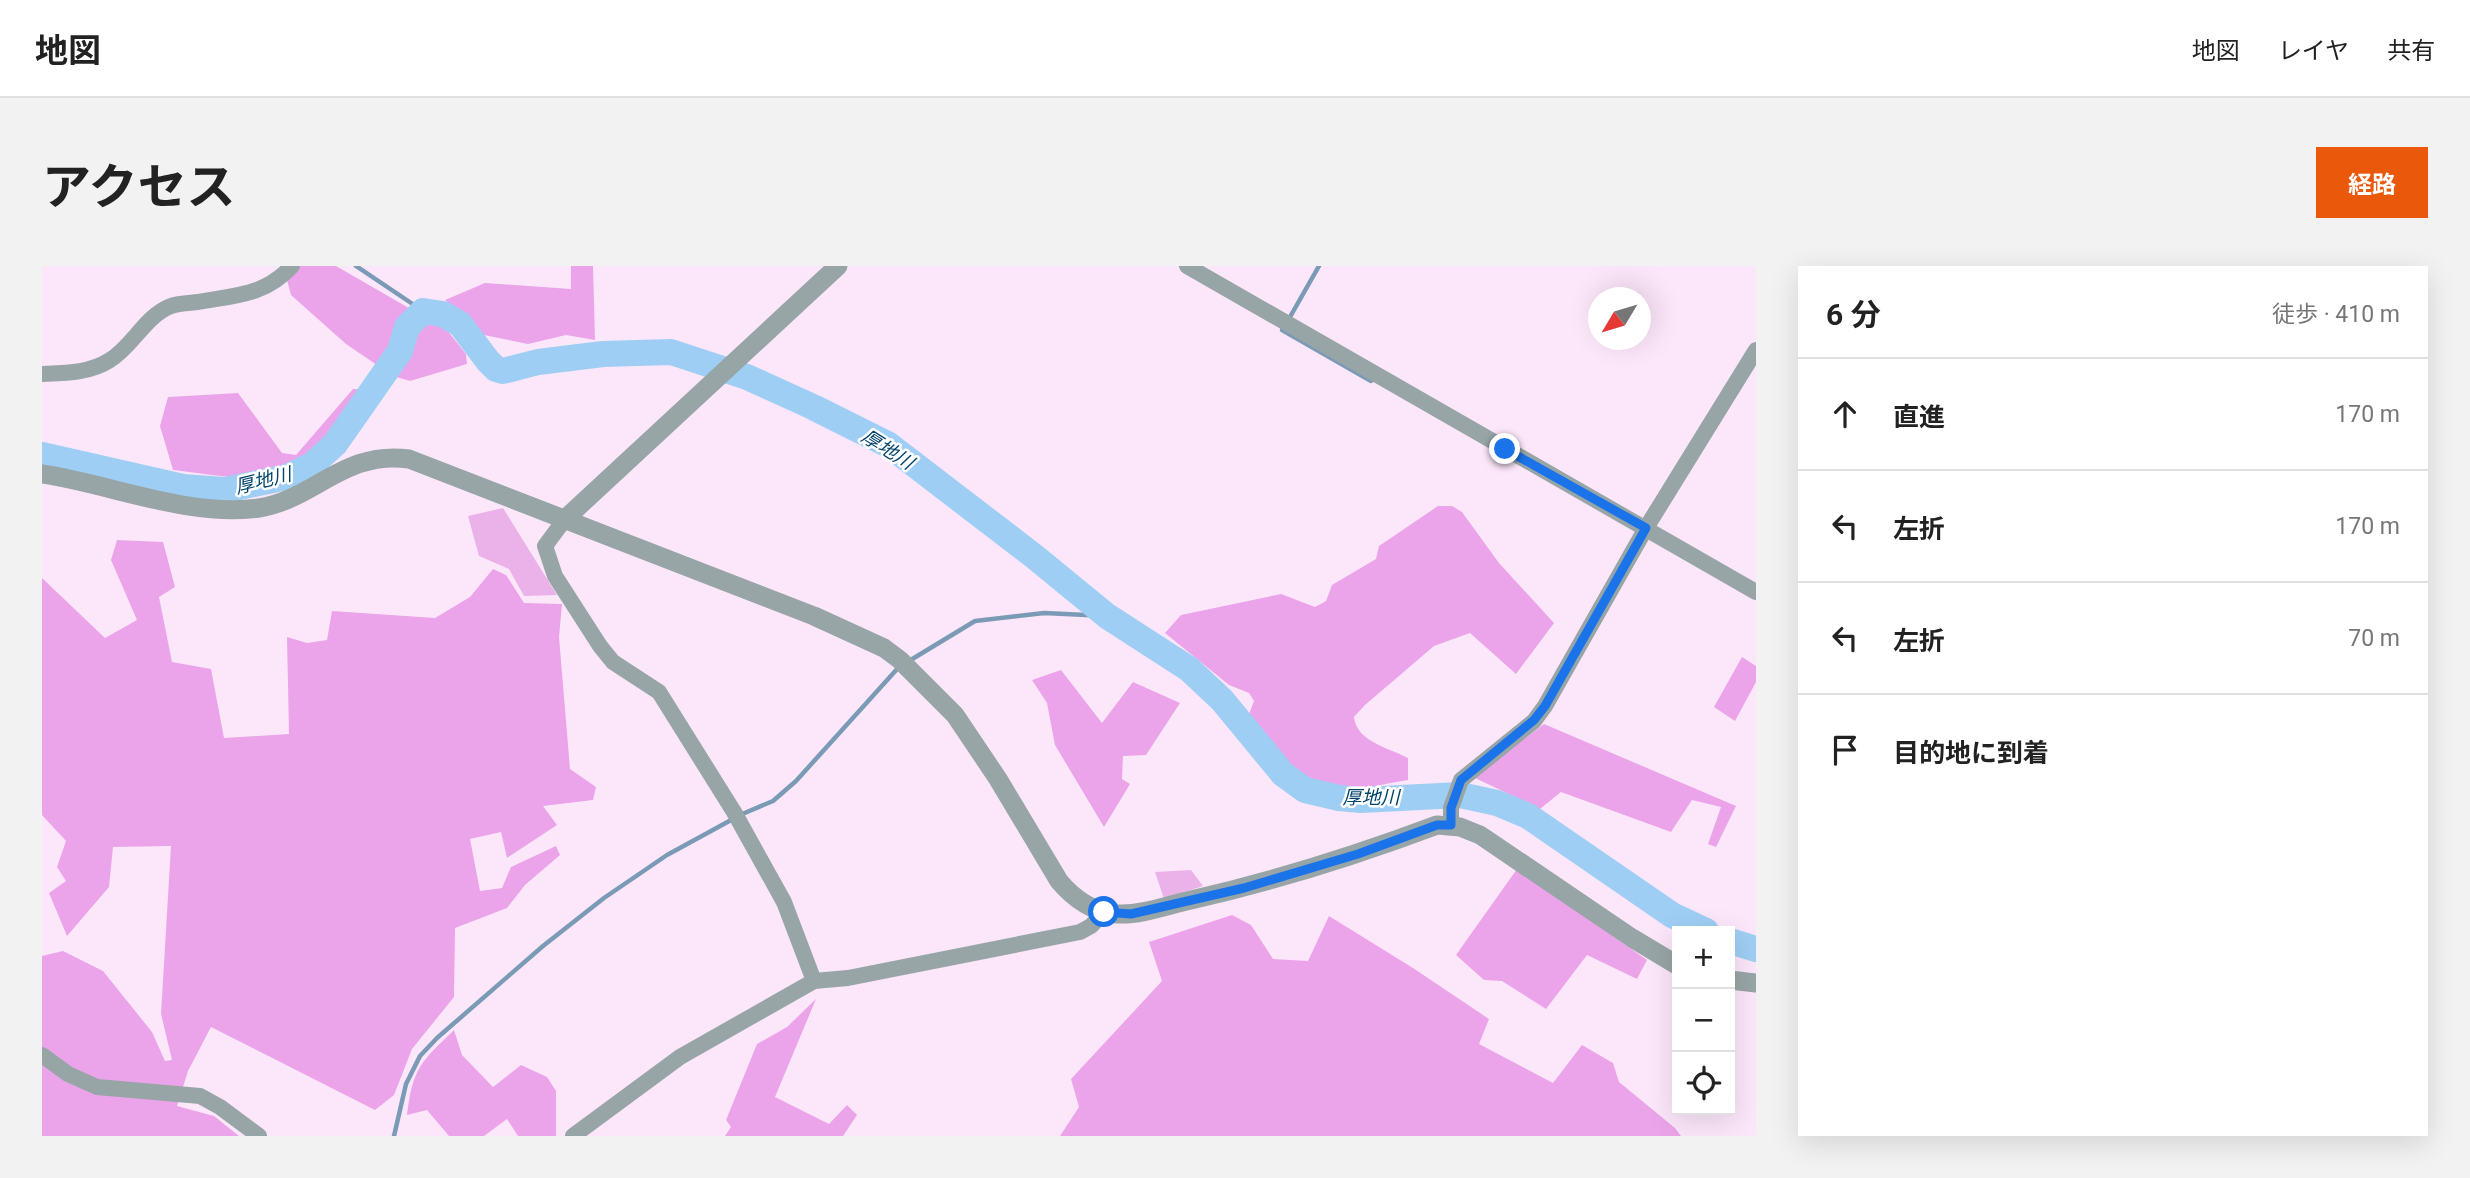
<!DOCTYPE html>
<html lang="ja">
<head>
<meta charset="utf-8">
<style>
  :root { --surface:#fff; --page:#f2f2f2; --text:#222; --muted:#767676; --line:#e0e0e0; --accent:#ea580c }
  body { margin:0; font-family:Roboto,"Noto Sans JP",sans-serif; background:var(--page); color:var(--text) }
  .controls { position:absolute; right:21px; bottom:21px; display:grid; overflow:hidden; border-radius:0px; box-shadow:0 7px 28px #0002 }
  .controls button { width:63px; height:63px; display:grid; place-items:center; padding:0; border:0; border-bottom:2px solid var(--line); background:var(--surface); color:var(--text); font:35px sans-serif }
  .compass { position:absolute; left:1546px; top:21px; width:63px; height:63px; border-radius:50%; background:var(--surface); box-shadow:0 7px 28px #0002; rotate:232deg }
  .stop { position:absolute; width:21px; height:21px; margin:-16px; border:5px solid #1a73e8; border-radius:50%; background:#fff }
  .stop.end { background:#1a73e8; border-color:#fff; box-shadow:0 2px 7px #0008 }
  .list { margin:0; padding:0; list-style:none }
  h2 { display:flex; justify-content:space-between; align-items:center; height:91px; margin:0; padding:0 28px; font-size:30px }
  h2 small { font-size:23px; font-weight:400; color:var(--muted) }
  .list li { display:grid; grid-template-columns:46px 1fr auto; gap:21px; align-items:center; box-sizing:border-box; height:112px; padding:0 28px; border-top:2px solid var(--line) }
  .list b { display:block; font-size:26px; white-space:nowrap }
  .list em { font-size:23px; font-style:normal; color:var(--muted) }
  .icon { flex:none; width:38px; height:38px; fill:none; stroke:currentColor; stroke-width:2; stroke-linecap:round; stroke-linejoin:round }
  .map { position:relative; flex:none; width:1714px; height:870px; overflow:hidden; border-radius:0px }
  header { display:flex; align-items:center; gap:42px; box-sizing:border-box; height:98px; padding:0 35px; background:var(--surface); border-bottom:2px solid var(--line) }
  header strong { font-size:33px }
  nav { display:flex; gap:38px; margin-inline-start:auto; font-size:24px }
  .intro { display:flex; align-items:center; justify-content:space-between; box-sizing:border-box; height:168px; padding:0 42px }
  h1 { margin:0; font-size:49px }
  .button { padding:18px 32px; border-radius:0px; background:var(--accent); color:#fff; font-size:24px; font-weight:700 }
  main { display:flex; gap:42px; padding:0 42px }
  aside { flex:1; background:var(--surface); border-radius:0px; box-shadow:0 7px 28px #0002 }
  .map>svg:first-child { display:block }
</style>
</head>
<body>
<header>
<strong>地図</strong>
<nav><a>地図</a><a>レイヤ</a><a>共有</a></nav>
</header>
<div class="intro"><h1>アクセス</h1><a class="button">経路</a></div>
<main>
<div class="map">
<svg width="1714" height="870" viewBox="0 0 1714 870">
  <rect width="100%" height="100%" fill="#fce7fa"/>
  <g fill="#eab2e8">
    <path d="M461,242L515,329L482,330L467,303L437,290L426,250Z"/>
    <path d="M1149,604L1161,620L1122,633L1113,606Z"/>
  </g>
  <g fill="#eba4e9">
    <path d="M258,0H294L405,64L424,88L425,98L368,115L351,110L304,78L249,29L245,14Z"/>
    <path d="M529,0H551L553,74L524,69L486,78L442,69L403,34L443,17L529,23Z"/>
    <path d="M311,123H320C315,140 305,151 294,165C247,227 199,212 131,204L118,160L126,131L196,127L240,187L254,189Z"/>
    <path d="M1396,240H1410L1420,246L1457,297L1512,357L1474,408L1428,367L1392,380L1323,439L1312,451C1314,475 1347,482 1366,492V514C1321,521 1283,536 1245,504C1231,492 1217,466 1206,451L1212,435L1207,427L1187,419L1123,367L1139,349L1239,328L1273,341L1284,335L1290,319L1334,293L1337,280Z"/>
    <path d="M75,274L121,276L133,321L117,331L130,396L169,403L182,472L247,468L245,371L265,377L285,374L290,345L393,352L428,331L451,303L464,309L482,337L520,338L517,371L528,503L554,521L551,534L501,540L515,559L465,592L459,566L428,573L438,625L460,622L469,601L514,580L518,589L483,619L465,642L413,662L412,731L370,783L352,829L333,844L169,761L146,805L135,840L172,850L197,870H0V690L21,685L61,705L110,766L123,795L130,794L119,748L129,580L71,581L67,621L25,670L7,627L24,615L15,601L24,575L0,549V312L63,372L95,354L69,294Z"/>
    <path d="M1700,391L1714,400V416L1693,455L1672,441Z"/>
    <path d="M1019,404L1060,457L1091,416L1138,437L1104,489L1081,490L1080,513L1088,518L1062,561L1013,479L1005,437L990,414Z"/>
    <path d="M1502,458L1694,540L1674,581L1666,578L1679,541L1650,534L1629,566L1519,526L1498,543L1431,511Z"/>
    <path d="M1475,603L1605,694L1595,713L1545,689L1504,743L1460,715L1442,714L1414,689Z"/>
    <path d="M1190,649L1209,659L1231,693L1266,695L1287,650L1371,702L1447,753L1437,778L1511,817L1540,779L1571,797L1577,816L1633,862L1639,870H1018L1037,841L1029,813L1120,715L1107,676Z"/>
    <path d="M774,733L733,831L787,858L805,839L815,849L801,870H683L689,861L684,854L715,778L745,761Z"/>
    <path d="M412,764L420,789L451,821L479,799L505,811L514,825V870H476L465,853L442,870H407L385,844L365,849C371,802 378,797 412,764Z"/>
  </g>
  <g fill="none" stroke-linecap="round" stroke-linejoin="round">
    <g stroke="#7b9ab6" stroke-width="4.5">
      <path d="M314,0L381,45"/>
      <path d="M1248,51L1277,0"/>
      <path d="M1241,62L1240,64L1329,115"/>
      <path d="M867,395L933,355L1002,347L1065,350"/>
      <path d="M698,549L731,535L754,515L856,402"/>
      <path d="M352,870L364,818L378,790L395,772L501,680L562,632L625,589L691,553"/>
    </g>
    <g stroke="#9fcef4" stroke-width="26">
      <path d="M0,189L141,221L183,224L245,211L270,199L293,178L358,85L365,61L381,45L401,48L418,58L446,95L454,103L461,105L496,96L561,88L629,86L705,111L771,141L847,179L993,291L1065,350L1147,403L1180,434L1241,508L1263,524L1297,532L1319,534L1418,529L1455,537L1486,550L1630,649L1664,665"/>
      <path d="M1688,675L1714,683"/>
    </g>
    <g stroke="#98a5a7" stroke-width="16">
      <path d="M1145,0L1714,326"/>
      <path d="M0,108C24,107 48,107 68,94C91,80 103,50 129,40C137,37 148,37 156,36C194,29 222,30 250,0"/>
      <path d="M523,253L503,280L513,310L558,380L571,396L617,426L692,546L742,636L772,715"/>
      <path d="M1409,559V542L1419,514L1492,455L1503,440L1604,262L1714,84"/>
      <path d="M0,789L26,808L55,821L158,830L178,841L217,870"/>
      <path d="M531,870L638,791L772,715L806,712L1038,666L1049,660L1062,646"/>
    </g>
    <g stroke="#98a5a7" stroke-width="19">
      <path d="M0,208C68,218 148,252 217,242C273,233 302,184 367,193L772,350L842,382L858,394L913,449L956,513L1017,615C1031,632 1053,648 1076,648C1100,649 1126,639 1149,634C1233,615 1315,589 1395,559L1418,561L1438,569L1590,672L1635,699"/>
      <path d="M523,253L796,0"/>
      <path d="M1688,714L1714,717"/>
    </g>
  </g>
  <g fill="none" stroke-linecap="round" stroke-linejoin="round">
    <path stroke="#1a73e8" stroke-width="9" d="M1062,646L1089,648L1202,622L1316,588L1395,559H1409V542L1419,514L1492,454L1503,440L1604,262L1463,183"/>
  </g>
  <g text-anchor="middle" stroke-width="5" stroke-linejoin="round" paint-order="stroke">
    <g font-size="19" font-style="italic" fill="#00436b" stroke="#fff">
      <text transform="translate(846 183) rotate(32)" y="7">厚地川</text>
      <text transform="translate(221 214) rotate(-14)" y="7">厚地川</text>
      <text x="1329" y="538">厚地川</text>
    </g>
  </g>
</svg>
<div class="controls">
<button>+</button>
<button>−</button>
<button><svg class="icon" aria-label="locate" viewBox="0 0 24 24"><circle cx="12" cy="12" r="6"/><path d="M12 2v4M12 18v4M2 12h4M18 12h4"/></svg></button>
</div>
<svg class="compass" viewBox="-18 -18 36 36"><path d="M0-13l5 13h-10z" fill="#e53935"/><path d="M0 13l5-13h-10z" fill="#767676"/></svg>
<div class="stop" style="left:1062px;top:646px"></div>
<div class="stop end" style="left:1463px;top:183px"></div>
</div>
<aside>
<h2>6 分<small>徒歩 · 410 m</small></h2>
<ul class="list">
<li><svg class="icon" aria-label="ahead" viewBox="0 0 24 24"><path d="M12 20V5M6 11l6-6 6 6"/></svg><div><b>直進</b></div><em>170 m</em></li>
<li><svg class="icon" aria-label="left" viewBox="0 0 24 24"><path d="M17 20v-9H6M10 6l-5 5 5 5"/></svg><div><b>左折</b></div><em>170 m</em></li>
<li><svg class="icon" aria-label="left" viewBox="0 0 24 24"><path d="M17 20v-9H6M10 6l-5 5 5 5"/></svg><div><b>左折</b></div><em>70 m</em></li>
<li><svg class="icon" aria-label="arrive" viewBox="0 0 24 24"><path d="M6 21V4h12l-3 4 3 4H6"/></svg><div><b>目的地に到着</b></div></li>
</ul>
</aside>
</main>
</body>
</html>
